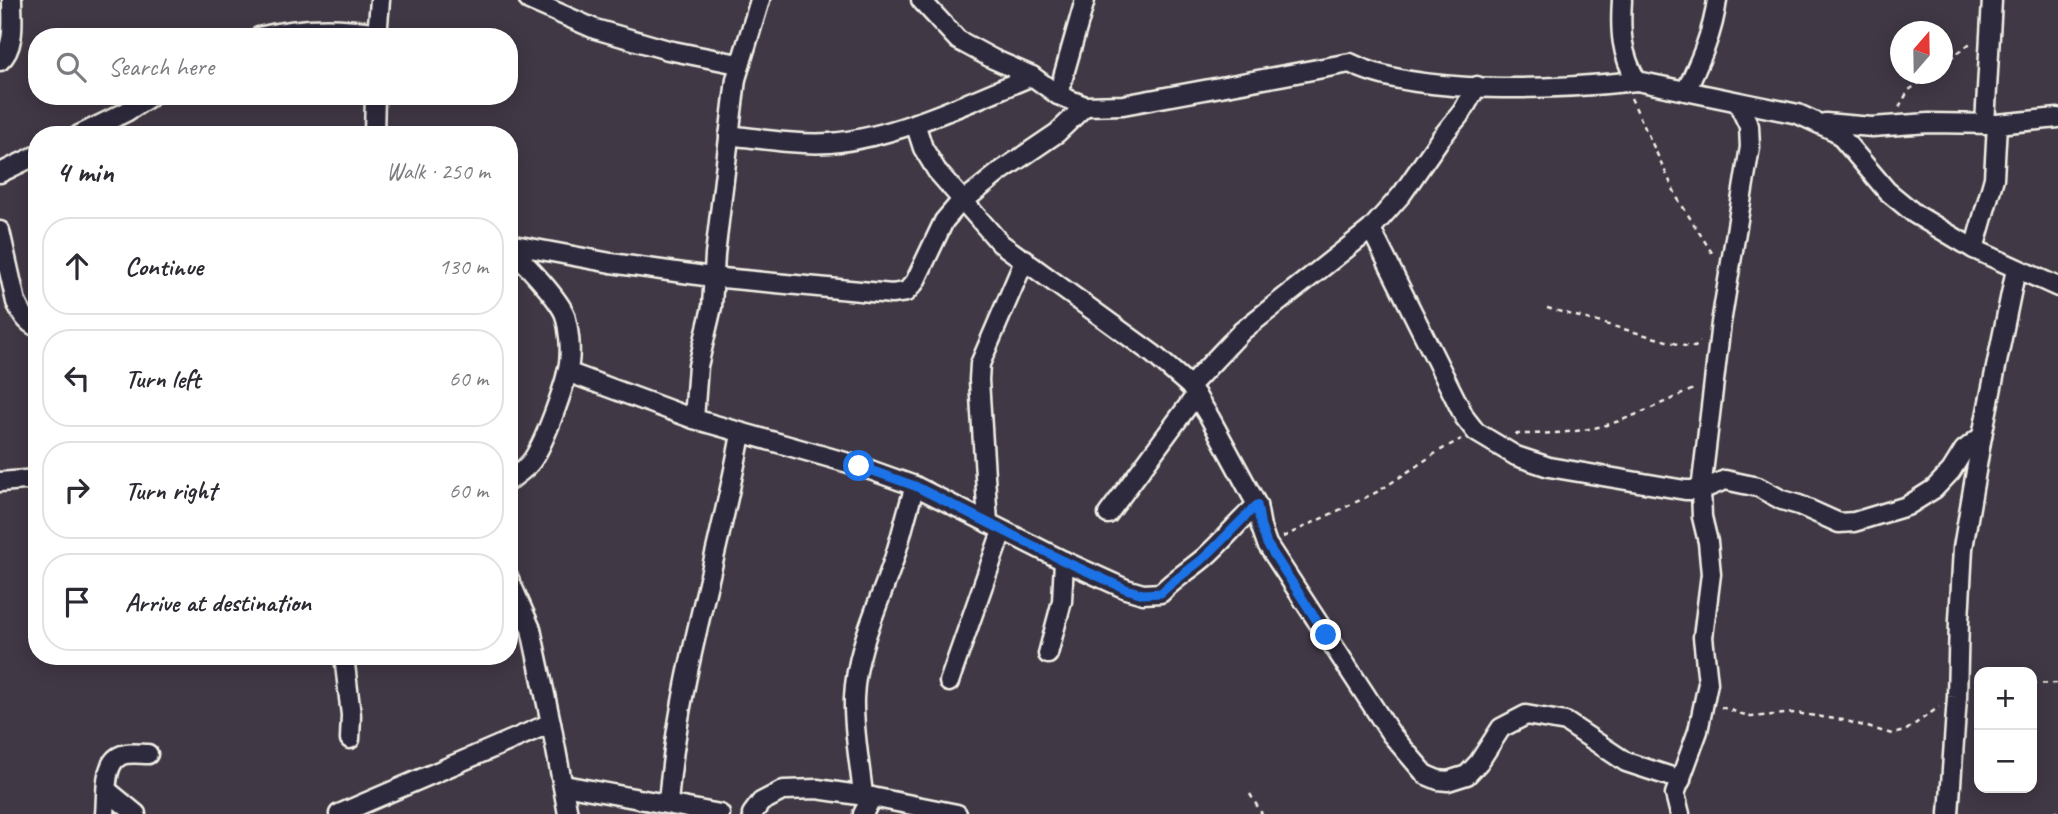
<!DOCTYPE html>
<html lang="en">
<head>
<meta charset="utf-8">
<style>
  :root { --surface:#fff; --page:#f2f2f3; --text:#2b2b33; --muted:#7c7c81; --line:#e1e1e2 }
  body { margin:0; font-family:Caveat,sans-serif; background:var(--page); color:var(--text) }
  .controls { position:absolute; right:21px; bottom:21px; display:grid; overflow:hidden; border-radius:14px; box-shadow:0 4px 18px #0003 }
  .controls button { width:63px; height:63px; display:grid; place-items:center; padding:0; border:0; border-bottom:2px solid var(--line); background:var(--surface); color:var(--text); font:35px sans-serif }
  .compass { position:absolute; left:1890px; top:21px; width:63px; height:63px; border-radius:50%; background:var(--surface); box-shadow:0 4px 18px #0003; rotate:20deg }
  .stop { position:absolute; width:21px; height:21px; margin:-16px; border:5px solid #1a73e8; border-radius:50%; background:#fff }
  .stop.end { background:#1a73e8; border-color:#fff; box-shadow:0 2px 7px #0008 }
  .list { margin:0; padding:0; list-style:none }
  h2 { display:flex; justify-content:space-between; align-items:center; height:91px; margin:0; padding:0 28px; font-size:30px }
  h2 small { font-size:23px; font-weight:400; color:var(--muted) }
  .list li { display:grid; grid-template-columns:46px 1fr auto; gap:21px; align-items:center; box-sizing:border-box; height:98px; margin:0 14px 14px; padding:0 14px; border:2px solid var(--line); border-radius:28px }
  .list b { display:block; font-size:26px; white-space:nowrap }
  .list em { font-size:23px; font-style:normal; color:var(--muted) }
  .icon { flex:none; width:38px; height:38px; fill:none; stroke:currentColor; stroke-width:2; stroke-linecap:round; stroke-linejoin:round }
  .map { position:relative; flex:none; width:2058px; height:814px; overflow:hidden }
  .search { position:absolute; background:var(--surface); box-shadow:0 4px 18px #0003; left:28px; top:28px; width:490px; height:77px; display:flex; align-items:center; gap:18px; box-sizing:border-box; padding:0 24px; border-radius:28px; color:var(--muted); font-size:26px }
  .panel { position:absolute; background:var(--surface); box-shadow:0 4px 18px #0003; left:28px; top:126px; width:490px; height:539px; border-radius:28px }
  .map>svg:first-child { display:block }
</style>
</head>
<body>
<div class="map">
<svg width="2058" height="814" viewBox="0 0 2058 814">
  <rect width="100%" height="100%" fill="#413845"/>
  <filter id="ink" filterUnits="userSpaceOnUse"><feTurbulence type="fractalNoise" baseFrequency=".0143" numOctaves="2"/><feDisplacementMap in="SourceGraphic" scale="14" xChannelSelector="R" yChannelSelector="G"/><feConvolveMatrix kernelMatrix="1 2 1 2 8 2 1 2 1" color-interpolation-filters="sRGB"/></filter>
  <g filter="url(#ink)">
    <g fill="none" stroke-linecap="round" stroke-linejoin="round">
      <defs>
        <g id="minor">
          <path d="M529,0L595,29L668,50L738,64"/>
          <path d="M921,0L958,40L993,59L1032,76L1058,95L1085,106L1123,105L1350,63C1416,97 1563,89 1637,81"/>
          <path d="M1622,0C1620,30 1621,55 1637,81L1798,114L1837,132L1887,191L1915,214L1974,249L2058,287"/>
          <path d="M259,37C299,27 337,26 377,33"/>
          <path d="M377,37L380,0"/>
          <path d="M0,61C16,47 12,19 12,0"/>
          <path d="M1686,91C1700,61 1713,33 1717,0"/>
          <path d="M1058,95L1085,0"/>
          <path d="M915,123L923,148L937,171L1000,243L1153,354L1190,386L1210,418L1257,505L1261,527L1267,544L1391,734L1426,775L1438,780L1448,781L1467,775L1479,762L1501,728L1526,715L1566,722L1626,762L1681,780"/>
          <path d="M1825,123L1872,127L1929,123L1997,124L2058,118"/>
          <path d="M1985,124L1992,0"/>
          <path d="M79,135L126,112L151,96"/>
          <path d="M374,135L375,96"/>
          <path d="M729,135C762,139 796,145 830,143C896,138 971,101 1032,76"/>
          <path d="M0,173L37,155"/>
          <path d="M1371,229L1449,386L1465,418L1476,432L1516,456L1549,467L1685,490H1701L1725,480L1758,487L1782,500L1799,505L1839,523L1854,522L1907,506L1934,489L1951,471L1964,450L1982,436L2016,269"/>
          <path d="M0,231L16,302C21,313 26,322 37,327"/>
          <path d="M509,244L611,263L712,277L892,294L906,292L915,282L944,221L956,207L1001,171L1057,133L1085,106"/>
          <path d="M509,249C523,260 559,299 565,315C569,329 571,349 569,363C566,384 543,448 530,463C524,470 516,475 509,481"/>
          <path d="M1974,249L1994,178L1997,124"/>
          <path d="M567,372L694,419L859,466L915,486L1064,561L1126,589L1143,594L1161,593C1174,579 1190,570 1205,557C1223,541 1239,521 1257,505"/>
          <path d="M1190,386L1242,331L1371,229L1402,194L1440,139L1462,112L1477,86"/>
          <path d="M694,419L698,366L712,307L715,255L736,79L760,0"/>
          <path d="M0,482L37,479"/>
          <path d="M1108,514L1196,395"/>
          <path d="M988,523L979,380L980,364L1025,259"/>
          <path d="M509,579L531,629L551,723L568,814"/>
          <path d="M1048,654L1062,601L1064,561"/>
          <path d="M344,656L351,715L350,739"/>
          <path d="M949,682L1002,531"/>
          <path d="M564,785L720,814"/>
          <path d="M108,791L136,814"/>
          <path d="M863,795C860,764 853,730 854,698C856,648 879,605 894,559C902,534 907,510 915,486"/>
          <path d="M668,803C678,677 719,557 741,434"/>
          <path d="M105,814C107,797 103,764 120,756C127,752 140,754 148,754"/>
          <path d="M339,814L551,723"/>
          <path d="M752,814L761,802L784,790L817,789L872,797L957,814"/>
          <path d="M863,814L872,797"/>
          <path d="M1680,814L1675,794L1698,731L1708,683L1703,637L1711,574L1708,542L1702,517L1701,490L1721,323L1750,147L1749,126L1738,103"/>
          <path d="M1949,814L1957,697L1959,620L1963,548L1982,436"/>
        </g>
      </defs>
      <use href="#minor" stroke="#f4f1e8" stroke-width="23"/>
      <g stroke="#f4f1e8" stroke-width="2.5" stroke-dasharray="5 5" stroke-linecap="butt">
        <path d="M1942,65L1973,41"/>
        <path d="M1631,98L1678,199L1714,256"/>
        <path d="M1899,107L1909,90L1932,74"/>
        <path d="M1547,308L1685,346L1695,347L1700,342"/>
        <path d="M1515,434C1548,434 1584,433 1616,422C1643,413 1670,399 1696,388"/>
        <path d="M1283,537L1379,491L1439,451L1461,439"/>
        <path d="M2032,684L2058,683"/>
        <path d="M1721,707L1751,717L1795,713L1843,720L1892,734L1905,731L1939,707"/>
        <path d="M1250,794L1262,814"/>
        <path d="M2054,814L2055,812H2058"/>
      </g>
      <use href="#minor" stroke="#2f2a3d" stroke-width="18"/>
    </g>
  </g>
  <g fill="none" stroke-linecap="round" stroke-linejoin="round" filter="url(#ink)">
    <path stroke="#1a73e8" stroke-width="9" d="M859,466L915,486L1064,561L1126,589L1143,594L1161,593C1175,578 1192,569 1207,555C1224,539 1240,521 1257,505L1261,527L1267,544L1326,635"/>
  </g>
</svg>
<div class="controls">
<button>+</button>
<button>−</button>
</div>
<svg class="compass" viewBox="-18 -18 36 36"><path d="M0-13l5 13h-10z" fill="#e53935"/><path d="M0 13l5-13h-10z" fill="#7c7c81"/></svg>
<div class="stop" style="left:859px;top:466px"></div>
<div class="stop end" style="left:1326px;top:635px"></div>
<div class="search"><svg class="icon" aria-label="search" viewBox="0 0 24 24"><circle cx="10" cy="10" r="6"/><path d="M15 15l6 6"/></svg>Search here</div>
<section class="panel">
<h2>4 min<small>Walk · 250 m</small></h2>
<ul class="list">
<li><svg class="icon" aria-label="ahead" viewBox="0 0 24 24"><path d="M12 20V5M6 11l6-6 6 6"/></svg><div><b>Continue</b></div><em>130 m</em></li>
<li><svg class="icon" aria-label="left" viewBox="0 0 24 24"><path d="M17 20v-9H6M10 6l-5 5 5 5"/></svg><div><b>Turn left</b></div><em>60 m</em></li>
<li><svg class="icon" aria-label="right" viewBox="0 0 24 24"><path d="M7 20v-9h11M14 6l5 5-5 5"/></svg><div><b>Turn right</b></div><em>60 m</em></li>
<li><svg class="icon" aria-label="arrive" viewBox="0 0 24 24"><path d="M6 21V4h12l-3 4 3 4H6"/></svg><div><b>Arrive at destination</b></div></li>
</ul>
</section>
</div>
</body>
</html>
